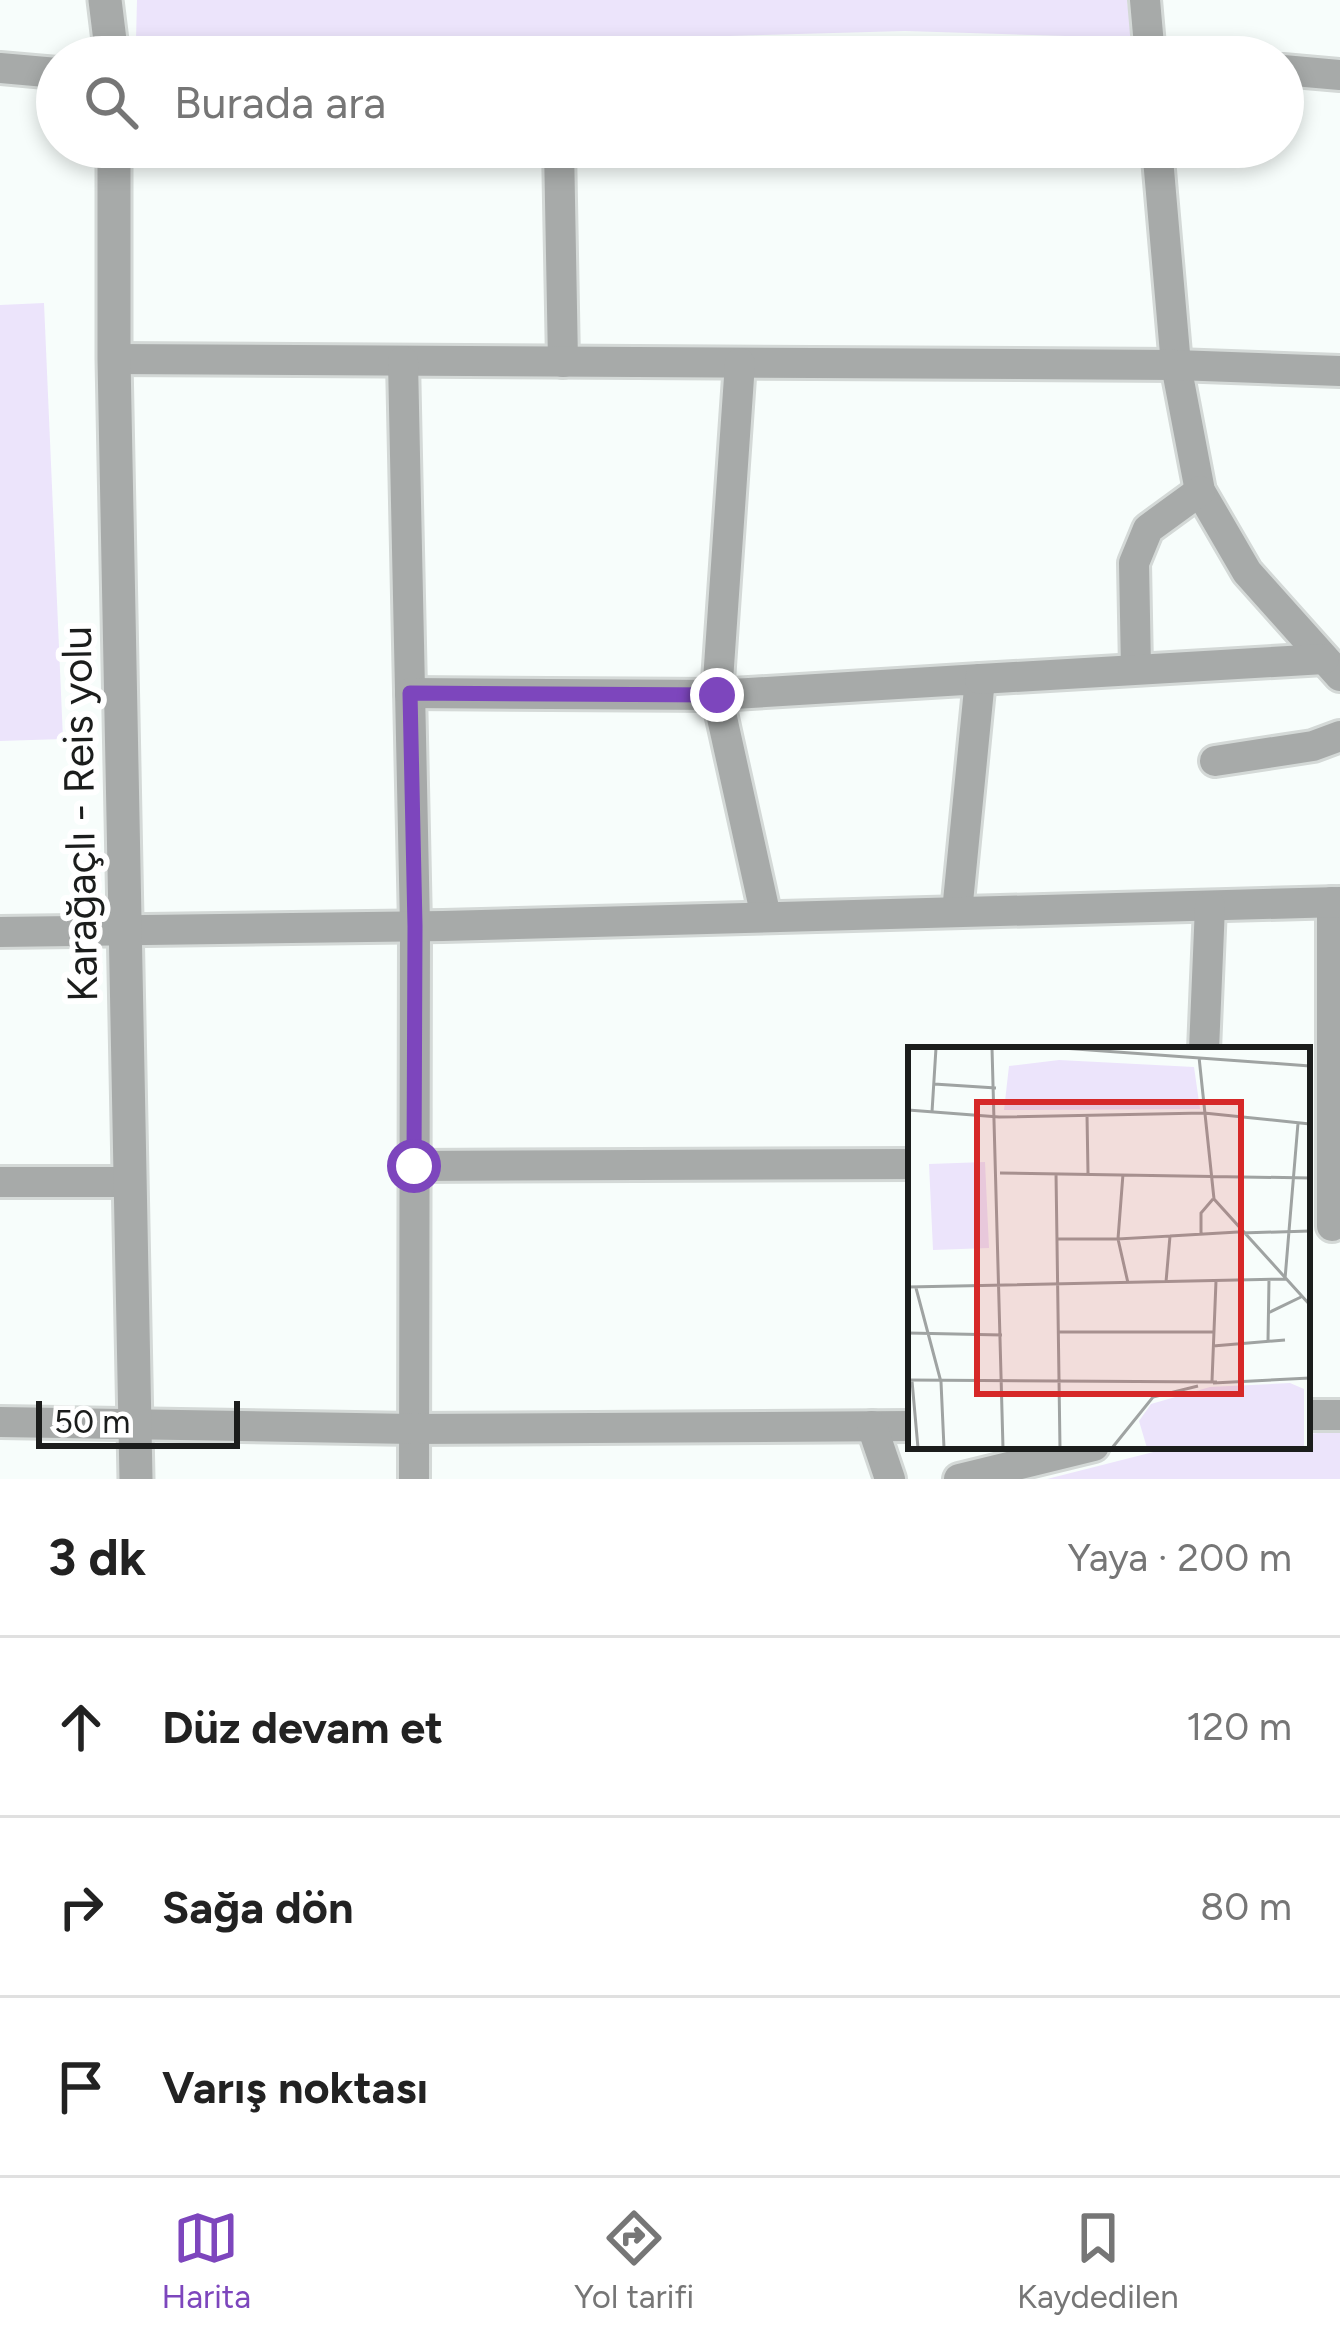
<!DOCTYPE html>
<html lang="tr">
<head>
<meta charset="utf-8">
<style>
  :root { --surface:#fff; --page:#f2f2f2; --text:#222; --muted:#767676; --line:#e0e0e0; --accent:#7d46bd }
  body { margin:0; font-family:Figtree,sans-serif; background:var(--page); color:var(--text) }
  .scale { position:absolute; left:36px; bottom:30px; width:204px; box-sizing:border-box; padding-left:12px; border:6px solid #1b1d1c; border-top:0; font-size:33px; line-height:42px; white-space:nowrap; color:#1b1d1c; -webkit-text-stroke:9px #fff; paint-order:stroke }
  .stop { position:absolute; width:36px; height:36px; margin:-27px; border:9px solid #7d46bd; border-radius:50%; background:#fff }
  .stop.end { background:#7d46bd; border-color:#fff; box-shadow:0 3px 12px #0008 }
  .list { margin:0; padding:0; list-style:none }
  h2 { display:flex; justify-content:space-between; align-items:center; height:156px; margin:0; padding:0 48px; font-size:51px }
  h2 small { font-size:39px; font-weight:400; color:var(--muted) }
  .list li { display:grid; grid-template-columns:78px 1fr auto; gap:36px; align-items:center; box-sizing:border-box; height:180px; padding:0 48px; border-top:3px solid var(--line) }
  .list b { display:block; font-size:45px; white-space:nowrap }
  .list em { font-size:39px; font-style:normal; color:var(--muted) }
  .icon { flex:none; width:66px; height:66px; fill:none; stroke:currentColor; stroke-width:2; stroke-linecap:round; stroke-linejoin:round }
  .map { position:relative; flex:none; width:1340px; height:1479px; overflow:hidden }
  .search { position:absolute; background:var(--surface); box-shadow:0 6px 18px #0003; left:36px; right:36px; top:36px; height:132px; display:flex; align-items:center; gap:30px; box-sizing:border-box; padding:0 42px; border-radius:66px; color:var(--muted); font-size:45px }
  .sheet { height:696px; background:var(--surface) }
  nav { display:flex; justify-content:space-around; align-items:center; box-sizing:border-box; height:168px; border-top:3px solid var(--line); background:var(--surface); font-size:33px; color:var(--muted) }
  nav a { display:grid; justify-items:center; gap:6px }
  nav .on { color:var(--accent) }
  .map>svg:first-child { display:block }
</style>
</head>
<body>
<div class="map">
<svg width="1340" height="1479" viewBox="0 0 1340 1479">
  <rect width="100%" height="100%" fill="#f7fdfb"/>
  <g fill="#ece4fb">
    <path d="M137,0H1127L1132,38L905,31L625,39L136,40Z"/>
    <path d="M44,303L63,739L0,741V305Z"/>
    <path d="M1340,1431V1479H1047L1177,1446H1307V1434Z"/>
  </g>
  <g fill="none" stroke-linecap="round" stroke-linejoin="round">
    <defs>
      <g id="minor">
        <path d="M1145,0L1150,57"/>
        <path d="M1090,57H1159"/>
        <path d="M0,68L57,73"/>
        <path d="M1283,70L1340,75"/>
        <path d="M559,147L563,362"/>
        <path d="M1157,147L1176,365L1200,491L1247,572L1340,676"/>
        <path d="M114,359L1176,365L1340,371"/>
        <path d="M403,361L415,926L414,1479"/>
        <path d="M740,363L717,695L980,679L957,912"/>
        <path d="M1136,669L1134,563L1148,529L1200,491"/>
        <path d="M980,679L1324,659"/>
        <path d="M410,693L717,695L766,917"/>
        <path d="M1215,761L1313,746L1340,736"/>
        <path d="M1332,902V1226"/>
        <path d="M0,932L443,926L1340,902"/>
        <path d="M1204,1050L1210,906"/>
        <path d="M414,1166L911,1164"/>
        <path d="M0,1182H131"/>
        <path d="M1307,1415H1340"/>
        <path d="M0,1422L413,1429L911,1426"/>
        <path d="M872,1426L890,1479"/>
        <path d="M959,1479L1094,1446"/>
      </g>
      <g id="tertiary">
        <path d="M105,0L112,57"/>
        <path d="M114,147V359L136,1479"/>
      </g>
    </defs>
    <use href="#minor" stroke="#d4d9d7" stroke-width="36"/>
    <use href="#tertiary" stroke="#d4d9d7" stroke-width="39"/>
    <use href="#minor" stroke="#a7aaa9" stroke-width="30"/>
    <use href="#tertiary" stroke="#a7aaa9" stroke-width="33"/>
  </g>
  <g fill="none" stroke-linecap="round" stroke-linejoin="round">
    <path stroke="#7d46bd" stroke-width="15" d="M414,1166L415,926L410,693L717,695"/>
  </g>
  <g text-anchor="middle" stroke-width="12" stroke-linejoin="round" paint-order="stroke">
    <g font-size="42" fill="#1b1d1c" stroke="#fff">
      <text transform="translate(79 814) rotate(-91)" y="15">Karağaçlı - Reis yolu</text>
    </g>
  </g>
  <g transform="translate(908 1047)">
    <rect width="402" height="402" fill="#f7fdfb"/>
    <path d="M151,13L286,20L292,62L96,63L101,19ZM77,115L81,201L25,203L21,117ZM382,336L396,342V401H239L231,374L243,357L302,340Z" fill="#ece4fb"/>
    <path fill="none" stroke="#9fa3a2" stroke-width="3" d="M84,1L95,401M154,1L402,19M291,10L306,152L402,258M26,37L88,41M0,63L91,70L296,66L402,77M24,65L28,1M179,68L180,126M92,126L402,131M148,126L152,401M215,127L210,192L262,189L258,235M333,186L402,184M293,187V166L305,152M262,189L330,185M150,192H210L220,236M332,233V297M0,240L377,232L390,76M8,241L33,335L36,401M360,266L393,250M150,285H306M0,286L94,288M360,294L361,232M305,299L377,293M0,333L309,335M4,334L10,401M304,334L308,234M305,336L402,331M204,401L245,350L290,339"/>
    <path fill="#d62828" fill-opacity="0.15" stroke="#d62828" stroke-width="6" d="M69,55H333V347H69Z"/>
    <rect width="402" height="402" fill="none" stroke="#1b1d1c" stroke-width="6"/>
  </g>
</svg>
<div class="scale">50 m</div>
<div class="stop" style="left:414px;top:1166px"></div>
<div class="stop end" style="left:717px;top:695px"></div>
<div class="search"><svg class="icon" aria-label="search" viewBox="0 0 24 24"><circle cx="10" cy="10" r="6"/><path d="M15 15l6 6"/></svg>Burada ara</div>
</div>
<section class="sheet">
<h2>3 dk<small>Yaya · 200 m</small></h2>
<ul class="list">
<li><svg class="icon" aria-label="ahead" viewBox="0 0 24 24"><path d="M12 20V5M6 11l6-6 6 6"/></svg><div><b>Düz devam et</b></div><em>120 m</em></li>
<li><svg class="icon" aria-label="right" viewBox="0 0 24 24"><path d="M7 20v-9h11M14 6l5 5-5 5"/></svg><div><b>Sağa dön</b></div><em>80 m</em></li>
<li><svg class="icon" aria-label="arrive" viewBox="0 0 24 24"><path d="M6 21V4h12l-3 4 3 4H6"/></svg><div><b>Varış noktası</b></div></li>
</ul>
</section>
<nav>
<a class="on"><svg class="icon" aria-label="map" viewBox="0 0 24 24"><path d="M3 6l6-2 6 2 6-2v14l-6 2-6-2-6 2zM9 4v14M15 6v14"/></svg>Harita</a>
<a><svg class="icon" aria-label="directions" viewBox="0 0 24 24"><path d="M12 3l9 9-9 9-9-9zM9 14v-3h6M13 9l2 2-2 2"/></svg>Yol tarifi</a>
<a><svg class="icon" aria-label="saved" viewBox="0 0 24 24"><path d="M7 4h10v16l-5-4-5 4z"/></svg>Kaydedilen</a>
</nav>
</body>
</html>
